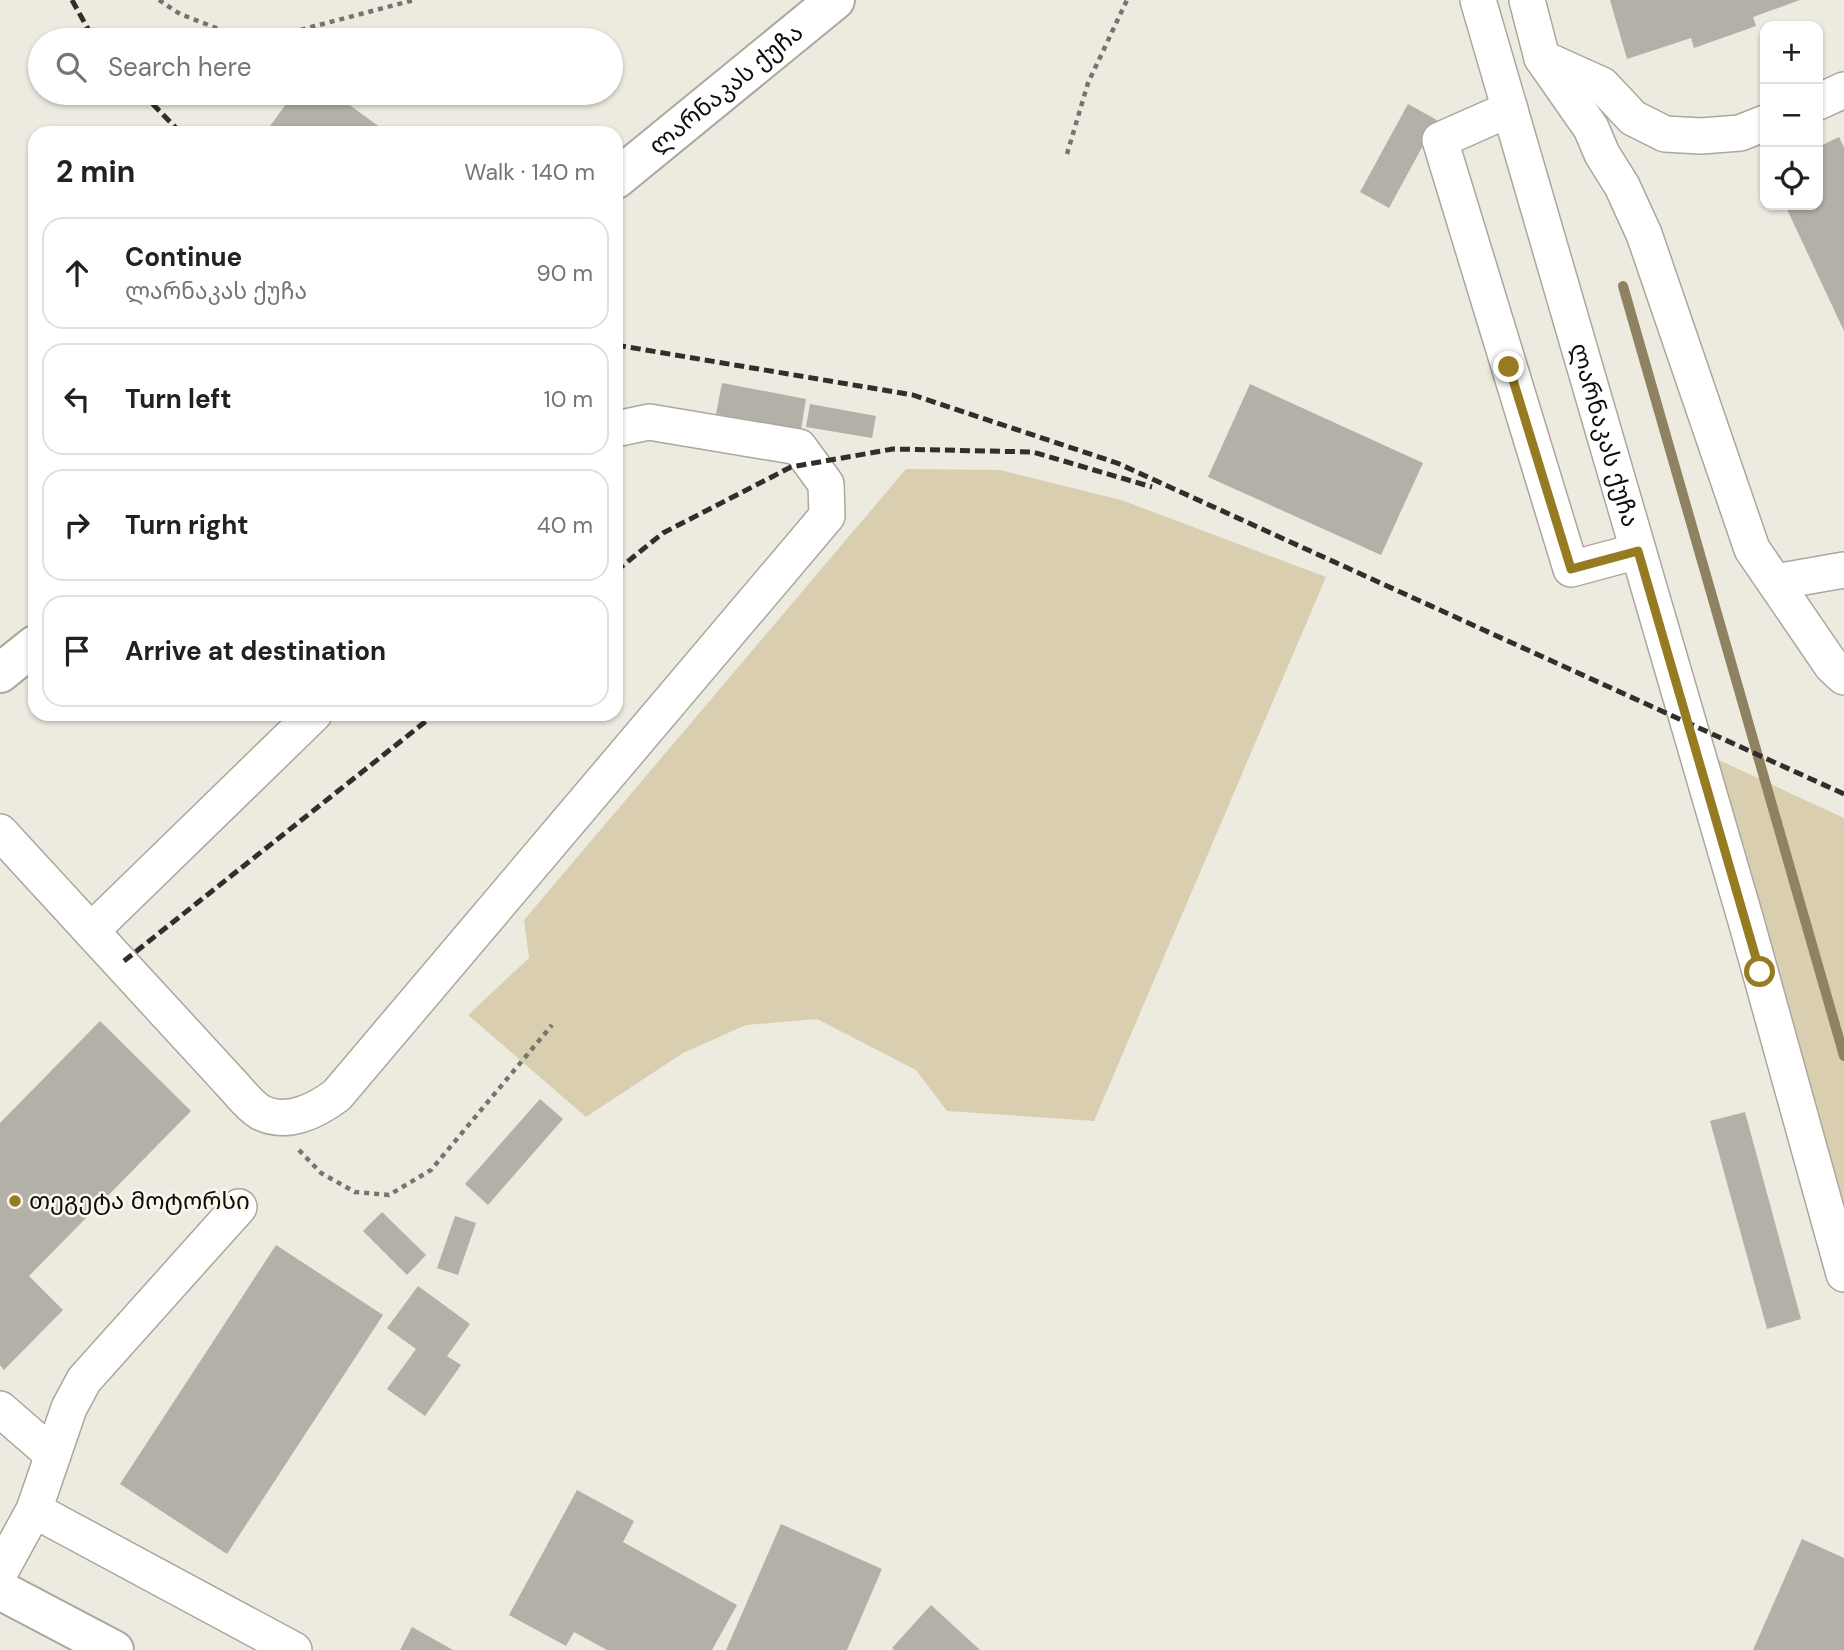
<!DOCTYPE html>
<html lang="en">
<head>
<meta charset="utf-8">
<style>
  :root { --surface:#fff; --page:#f6f6f6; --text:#202124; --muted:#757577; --line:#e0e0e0 }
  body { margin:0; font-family:"DM Sans","Noto Sans Georgian",sans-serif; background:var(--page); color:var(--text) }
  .controls { position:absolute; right:21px; top:21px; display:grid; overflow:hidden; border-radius:14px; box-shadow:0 2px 5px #0004 }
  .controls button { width:63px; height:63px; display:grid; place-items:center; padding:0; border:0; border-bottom:2px solid var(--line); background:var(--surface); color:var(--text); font:35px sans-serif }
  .stop { position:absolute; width:21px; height:21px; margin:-16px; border:5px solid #967b23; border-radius:50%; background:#fff }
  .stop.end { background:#967b23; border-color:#fff; box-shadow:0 2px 7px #0008 }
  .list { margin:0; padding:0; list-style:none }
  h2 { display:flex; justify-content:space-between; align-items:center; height:91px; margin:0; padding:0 28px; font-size:30px }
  h2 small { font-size:23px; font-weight:400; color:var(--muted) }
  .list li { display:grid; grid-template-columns:46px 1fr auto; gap:21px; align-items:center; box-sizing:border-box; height:112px; margin:0 14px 14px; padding:0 14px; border:2px solid var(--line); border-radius:21px }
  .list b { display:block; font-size:26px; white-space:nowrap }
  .list p { margin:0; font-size:23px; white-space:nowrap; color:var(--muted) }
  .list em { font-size:23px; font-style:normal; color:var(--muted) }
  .icon { flex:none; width:38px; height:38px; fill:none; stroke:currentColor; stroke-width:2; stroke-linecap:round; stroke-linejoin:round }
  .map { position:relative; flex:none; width:1844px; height:1650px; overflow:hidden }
  .search { position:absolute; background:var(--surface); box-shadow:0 2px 5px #0004; left:28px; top:28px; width:595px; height:77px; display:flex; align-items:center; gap:18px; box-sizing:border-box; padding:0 24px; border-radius:38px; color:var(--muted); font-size:26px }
  .panel { position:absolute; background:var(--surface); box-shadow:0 2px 5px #0004; left:28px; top:126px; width:595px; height:595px; border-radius:21px }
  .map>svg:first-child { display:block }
</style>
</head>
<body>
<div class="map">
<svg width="1844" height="1650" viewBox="0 0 1844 1650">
  <rect width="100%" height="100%" fill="#edeae0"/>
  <g fill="#d9cfb0">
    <path d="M906,469L1000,470L1121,500L1326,577L1094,1121L947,1111L916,1070L817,1019L746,1025L683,1053L586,1117L468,1015L529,958L524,920Z"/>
    <path d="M1695,749L1844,818V1274Z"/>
  </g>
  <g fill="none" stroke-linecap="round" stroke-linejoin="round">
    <path stroke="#8e8260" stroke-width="10" d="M1623,286L1844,1056"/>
  </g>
  <g fill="#b3b0a7">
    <path d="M1610,0H1800L1753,17L1756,26L1694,48L1691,38L1627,59Z"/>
    <path d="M294,93H333L388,133H265Z"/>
    <path d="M1408,104L1437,120L1389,208L1360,192Z"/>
    <path d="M1839,137L1844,147V331L1785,205H1818V147Z"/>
    <path d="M722,383L806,399L801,430L716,414Z"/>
    <path d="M1250,384L1423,463L1381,555L1208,477Z"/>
    <path d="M810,404L876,416L872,438L806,427Z"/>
    <path d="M100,1021L191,1111L29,1276L63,1310L4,1370L0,1365V1123Z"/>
    <path d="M540,1099L563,1119L488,1205L465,1184Z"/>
    <path d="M1745,1112L1801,1319L1767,1329L1710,1121Z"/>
    <path d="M382,1212L426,1255L407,1275L363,1231Z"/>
    <path d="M455,1216L476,1223L458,1275L437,1268Z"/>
    <path d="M276,1245L383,1315L227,1554L120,1484Z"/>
    <path d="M418,1286L470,1324L447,1356L461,1365L425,1416L387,1389L416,1349L387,1328Z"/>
    <path d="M577,1490L634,1521L623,1542L737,1605L712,1650H607L574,1632L566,1646L509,1615Z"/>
    <path d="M781,1524L882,1569L847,1650H726Z"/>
    <path d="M1802,1539L1844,1558V1650H1753Z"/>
    <path d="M931,1605L980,1650H894L892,1648Z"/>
    <path d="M412,1627L453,1650H400Z"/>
  </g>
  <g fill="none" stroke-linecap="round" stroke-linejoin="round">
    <defs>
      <g id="minor">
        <path id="s1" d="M1478,0L1746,921L1844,1274"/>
        <path d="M1527,0L1542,58L1591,128L1602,154L1622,186L1644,234L1752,549L1832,666L1844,677"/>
        <path d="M1542,58L1602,85L1633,118L1665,134L1701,136L1740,133L1765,123"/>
        <path d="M1818,102L1844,90"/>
        <path d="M1510,109L1440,140L1571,569L1638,551"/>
        <path d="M1775,582L1844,570"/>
        <path d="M0,832L228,1080C238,1090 248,1105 260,1112C286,1126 316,1111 337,1095L827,516L826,484L799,447L649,422L616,429"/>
        <path d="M91,931L314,714"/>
        <path d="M0,1409L53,1455"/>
        <path d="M34,1510L294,1650"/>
        <path d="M0,1572L34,1510L69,1408L84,1380L239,1207"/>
      </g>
      <path id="major" d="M0,1590L114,1650"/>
      <g id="highway">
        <path id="s2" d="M616,179L835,0"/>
        <path d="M0,673L35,645"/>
      </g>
    </defs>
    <use href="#minor" stroke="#aaa79e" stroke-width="38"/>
    <use href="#major" stroke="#aaa79e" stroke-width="42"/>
    <use href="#highway" stroke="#aaa79e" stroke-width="42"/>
    <g stroke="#76746e" stroke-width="4.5" stroke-dasharray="5 5" stroke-linecap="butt">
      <path d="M159,0L180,14L224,31L255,35H281L414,0"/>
      <path d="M1067,154L1088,83L1127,0"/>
      <path d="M299,1150L321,1173L355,1192L389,1195L431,1170L552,1025"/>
    </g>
    <use href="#minor" stroke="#fff" stroke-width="35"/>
    <use href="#major" stroke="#fff" stroke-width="38"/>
    <use href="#highway" stroke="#fff" stroke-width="38"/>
    <g stroke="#312f2b" stroke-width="5" stroke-dasharray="10 5" stroke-linecap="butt">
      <path d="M72,0L94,40"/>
      <path d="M142,93L181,133"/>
      <path d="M616,345L913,395L1117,463L1844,794"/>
      <path d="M616,571L663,533L791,467L893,449L1033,452L1152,487"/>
      <path d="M124,961L435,714"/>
    </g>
  </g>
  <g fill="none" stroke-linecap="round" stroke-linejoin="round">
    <path stroke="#967b23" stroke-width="9" d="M1509,367L1571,569L1638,551L1760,972"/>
  </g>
  <circle fill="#967b23" stroke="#fbf7ed" stroke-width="2.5" cx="15" cy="1201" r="7"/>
  <g text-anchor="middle" stroke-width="5" stroke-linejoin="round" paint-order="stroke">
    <g font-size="24" fill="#0d0c09" stroke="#fbf7ed">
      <text dy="8" stroke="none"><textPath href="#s2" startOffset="142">ლარნაკას ქუჩა</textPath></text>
      <text dy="8" stroke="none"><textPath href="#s1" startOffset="453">ლარნაკას ქუჩა</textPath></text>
    </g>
    <g font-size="24" fill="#0d0c09" stroke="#fbf7ed" text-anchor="start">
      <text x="29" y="1209">თეგეტა მოტორსი</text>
    </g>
  </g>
</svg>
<div class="controls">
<button>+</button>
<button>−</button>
<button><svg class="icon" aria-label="locate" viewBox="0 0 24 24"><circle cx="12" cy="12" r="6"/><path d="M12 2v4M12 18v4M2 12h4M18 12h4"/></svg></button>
</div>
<div class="stop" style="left:1760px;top:972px"></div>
<div class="stop end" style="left:1509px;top:367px"></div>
<div class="search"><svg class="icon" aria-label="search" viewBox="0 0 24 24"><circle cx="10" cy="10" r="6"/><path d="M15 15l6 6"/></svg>Search here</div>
<section class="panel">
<h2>2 min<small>Walk · 140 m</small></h2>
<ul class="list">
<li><svg class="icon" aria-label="ahead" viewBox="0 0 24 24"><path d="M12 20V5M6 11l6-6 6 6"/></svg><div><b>Continue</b><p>ლარნაკას ქუჩა</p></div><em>90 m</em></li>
<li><svg class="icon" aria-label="left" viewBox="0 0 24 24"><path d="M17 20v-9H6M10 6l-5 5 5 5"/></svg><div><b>Turn left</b></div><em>10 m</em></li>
<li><svg class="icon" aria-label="right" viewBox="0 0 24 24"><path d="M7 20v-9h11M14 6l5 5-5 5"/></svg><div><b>Turn right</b></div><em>40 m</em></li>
<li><svg class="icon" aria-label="arrive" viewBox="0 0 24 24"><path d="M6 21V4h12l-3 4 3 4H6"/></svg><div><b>Arrive at destination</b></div></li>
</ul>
</section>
</div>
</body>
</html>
